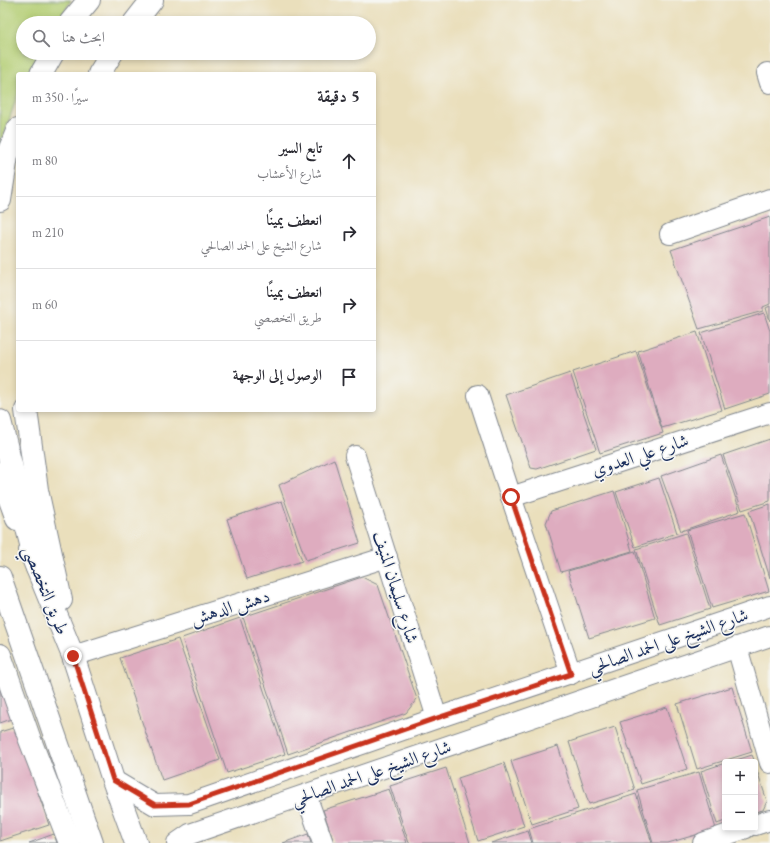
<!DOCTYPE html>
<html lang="ar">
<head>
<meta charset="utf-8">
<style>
  :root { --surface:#fff; --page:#f2f2f3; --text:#2b2b33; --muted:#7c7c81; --line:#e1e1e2 }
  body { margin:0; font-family:"EB Garamond",Amiri,serif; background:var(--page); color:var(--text); direction:rtl }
  .controls { position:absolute; right:12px; bottom:12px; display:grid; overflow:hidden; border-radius:4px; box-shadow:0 2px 6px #0003 }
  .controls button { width:36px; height:36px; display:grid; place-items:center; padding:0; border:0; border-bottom:1px solid var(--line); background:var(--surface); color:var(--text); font:20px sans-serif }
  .stop { position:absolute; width:12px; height:12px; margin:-9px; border:3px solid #c8321e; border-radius:50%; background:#fff }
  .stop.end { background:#c8321e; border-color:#fff; box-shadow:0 1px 4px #0008 }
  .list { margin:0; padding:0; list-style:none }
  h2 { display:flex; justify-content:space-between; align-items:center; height:52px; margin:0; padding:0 16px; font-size:17px }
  h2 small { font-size:13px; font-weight:400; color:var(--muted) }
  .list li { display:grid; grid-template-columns:26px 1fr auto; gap:12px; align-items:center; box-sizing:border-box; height:72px; padding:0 16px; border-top:1px solid var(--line) }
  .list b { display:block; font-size:15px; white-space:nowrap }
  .list p { margin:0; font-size:13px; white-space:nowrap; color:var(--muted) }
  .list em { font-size:13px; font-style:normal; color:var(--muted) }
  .icon { flex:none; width:22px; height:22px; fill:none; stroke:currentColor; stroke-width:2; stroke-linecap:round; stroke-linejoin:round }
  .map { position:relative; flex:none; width:770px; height:843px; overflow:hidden; direction:ltr }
  .search { position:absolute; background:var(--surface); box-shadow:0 2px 6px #0003; left:16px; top:16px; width:360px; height:44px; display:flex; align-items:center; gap:10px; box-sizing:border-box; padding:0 14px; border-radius:22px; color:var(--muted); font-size:15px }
  .panel { position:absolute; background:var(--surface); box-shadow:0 2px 6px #0003; left:16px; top:72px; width:360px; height:340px; border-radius:4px; direction:rtl }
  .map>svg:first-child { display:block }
</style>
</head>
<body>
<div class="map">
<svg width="770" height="843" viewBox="0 0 770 843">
  <rect width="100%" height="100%" fill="#f6f6f2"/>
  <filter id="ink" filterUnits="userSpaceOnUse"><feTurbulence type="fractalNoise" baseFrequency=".025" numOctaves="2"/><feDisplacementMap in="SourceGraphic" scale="8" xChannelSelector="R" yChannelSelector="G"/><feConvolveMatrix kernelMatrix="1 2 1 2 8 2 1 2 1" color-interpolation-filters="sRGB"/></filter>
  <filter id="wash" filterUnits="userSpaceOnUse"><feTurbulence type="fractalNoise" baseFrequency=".012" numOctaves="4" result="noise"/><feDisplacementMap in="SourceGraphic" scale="16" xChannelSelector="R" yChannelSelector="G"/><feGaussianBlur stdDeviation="0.9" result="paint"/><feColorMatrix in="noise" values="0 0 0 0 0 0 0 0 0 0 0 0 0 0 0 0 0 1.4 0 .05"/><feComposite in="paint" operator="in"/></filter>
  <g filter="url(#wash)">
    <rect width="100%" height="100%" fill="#eadfbc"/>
    <path fill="#b3cd72" stroke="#677e68" d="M0,0H71L58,23H23V53H40L27,74H18V93L0,148Z"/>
    <g id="blocks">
      <g fill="#deacbf">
        <path d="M770,217V304L763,307V311L699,329L671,250Z"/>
        <path d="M770,306V321L766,308Z"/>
        <path d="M764,313L770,331V394L725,409L701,333Z"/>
        <path d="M697,332L722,410L662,428L638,351Z"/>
        <path d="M636,351L663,433L600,453L573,372Z"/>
        <path d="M570,373L596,449L537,469L531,468L506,395Z"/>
        <path d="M770,439V501L742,510L723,455Z"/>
        <path d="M721,455L740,511L681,531L661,476Z"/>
        <path d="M334,459L360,543L306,560L279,485Z"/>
        <path d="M659,478L677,533L635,547L616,492Z"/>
        <path d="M614,491L632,551L561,572L546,523L551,511Z"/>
        <path d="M282,501L302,561L247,579L227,519Z"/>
        <path d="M770,504V578L749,511Z"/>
        <path d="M745,513L769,591L712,608L687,530Z"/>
        <path d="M686,533L710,609L660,625L636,549Z"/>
        <path d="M635,551L655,618L589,638L568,571Z"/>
        <path d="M362,577L378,585L417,699L406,713L288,754L243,617Z"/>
        <path d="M240,618L285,754L227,773L182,638Z"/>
        <path d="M178,639L220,760L162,780L120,658Z"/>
        <path d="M0,676L14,718L0,723Z"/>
        <path d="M732,687L752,752L697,769L677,704Z"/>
        <path d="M667,707L687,769L641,784L620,722Z"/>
        <path d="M16,727L49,825L0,841V732Z"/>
        <path d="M615,727L635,790L589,804L569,742Z"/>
        <path d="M558,746L578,809L532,824L511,761Z"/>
        <path d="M752,755L755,762H730Z"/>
        <path d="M504,763L524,826L478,841L458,778Z"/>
        <path d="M725,763V821L717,824L701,771Z"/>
        <path d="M755,764L767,801L763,810L755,812Z"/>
        <path d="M446,768L470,843H409L390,786Z"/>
        <path d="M699,772L716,829L668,843H653L637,790Z"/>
        <path d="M389,789L407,843H334L323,810Z"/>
        <path d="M636,794L652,843H533L529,829Z"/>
        <path d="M528,831L532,843H491Z"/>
        <path d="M54,834L57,843H29Z"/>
        <path d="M308,834L311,843H283Z"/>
      </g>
    </g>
  </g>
  <g filter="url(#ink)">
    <use href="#blocks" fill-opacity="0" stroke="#82878d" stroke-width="1"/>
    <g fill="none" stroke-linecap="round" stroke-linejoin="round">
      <defs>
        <g id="minor">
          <path d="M767,73L770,83"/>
          <path d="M670,234L770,199"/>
          <path d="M478,395L511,497L571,674"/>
          <path d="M355,456L437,718"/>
          <path d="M511,497L770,413"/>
          <path d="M737,647L770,763"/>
          <path d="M73,656L387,557"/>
          <path d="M113,780L155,805L189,804L437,718L770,606"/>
          <path d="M306,795L323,843"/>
          <path d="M755,825L770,820"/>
          <path d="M177,843L190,834L770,636"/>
          <path d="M703,843L746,828"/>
        </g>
        <g id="major">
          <path d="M134,23L152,0"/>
          <path d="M99,74L112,53"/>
          <path d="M26,410L37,490L61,600"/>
          <path d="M0,473L17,519"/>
          <path d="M30,551L73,656L113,780L136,843"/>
          <path d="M0,577L92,843"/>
          <path d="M0,655L30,740L70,843"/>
        </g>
        <g id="highway">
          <path d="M70,23L89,0"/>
          <path d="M41,74L53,53"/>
          <path d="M0,200L7,156L18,129"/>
          <path d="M0,421L37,568"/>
        </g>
      </defs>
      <use href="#minor" stroke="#82878d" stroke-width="22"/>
      <use href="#major" stroke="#82878d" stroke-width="24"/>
      <use href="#highway" stroke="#82878d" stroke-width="24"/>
      <use href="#minor" stroke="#fff" stroke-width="20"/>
      <use href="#major" stroke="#fff" stroke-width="22"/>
      <use href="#highway" stroke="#fff" stroke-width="22"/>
    </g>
  </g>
  <g fill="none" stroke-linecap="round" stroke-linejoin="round" filter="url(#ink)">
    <path stroke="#c8321e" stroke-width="5" d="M73,656L113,780L155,805L189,804L437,718L571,674L511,497"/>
  </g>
  <g text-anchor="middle" stroke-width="3" stroke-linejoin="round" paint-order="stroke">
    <g font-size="18" fill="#1b2f5e" stroke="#f6f6f2">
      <text transform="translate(640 455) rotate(-18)" y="6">شارع علي العدوي</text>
      <text transform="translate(396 587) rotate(73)" y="6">شارع سليمان المنيف</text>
      <text transform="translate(46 590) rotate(68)" y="6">طريق التخصصي</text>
      <text transform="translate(230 607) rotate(-17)" y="6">دهش الدهش</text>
      <text transform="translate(668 641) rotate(-19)" y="6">شارع الشيخ على الحمد الصالحي</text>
      <text transform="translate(371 773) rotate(-19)" y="6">شارع الشيخ على الحمد الصالحي</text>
    </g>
  </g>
</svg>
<div class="controls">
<button>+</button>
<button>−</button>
</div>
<div class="stop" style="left:511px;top:497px"></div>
<div class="stop end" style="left:73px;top:656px"></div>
<div class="search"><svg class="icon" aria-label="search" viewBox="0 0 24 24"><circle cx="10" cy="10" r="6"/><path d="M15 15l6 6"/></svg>ابحث هنا</div>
<section class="panel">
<h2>5 دقيقة<small>سيرًا · 350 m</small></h2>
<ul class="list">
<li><svg class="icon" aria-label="ahead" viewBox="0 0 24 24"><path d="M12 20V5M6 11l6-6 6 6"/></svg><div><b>تابع السير</b><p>شارع الأعشاب</p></div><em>80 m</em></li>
<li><svg class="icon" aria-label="right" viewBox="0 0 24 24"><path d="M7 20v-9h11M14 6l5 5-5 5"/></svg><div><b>انعطف يمينًا</b><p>شارع الشيخ على الحمد الصالحي</p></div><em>210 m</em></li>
<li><svg class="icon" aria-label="right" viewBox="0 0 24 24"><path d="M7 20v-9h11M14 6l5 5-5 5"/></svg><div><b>انعطف يمينًا</b><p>طريق التخصصي</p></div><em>60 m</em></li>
<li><svg class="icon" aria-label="arrive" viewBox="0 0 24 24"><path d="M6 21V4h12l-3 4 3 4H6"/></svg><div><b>الوصول إلى الوجهة</b></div></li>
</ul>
</section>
</div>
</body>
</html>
